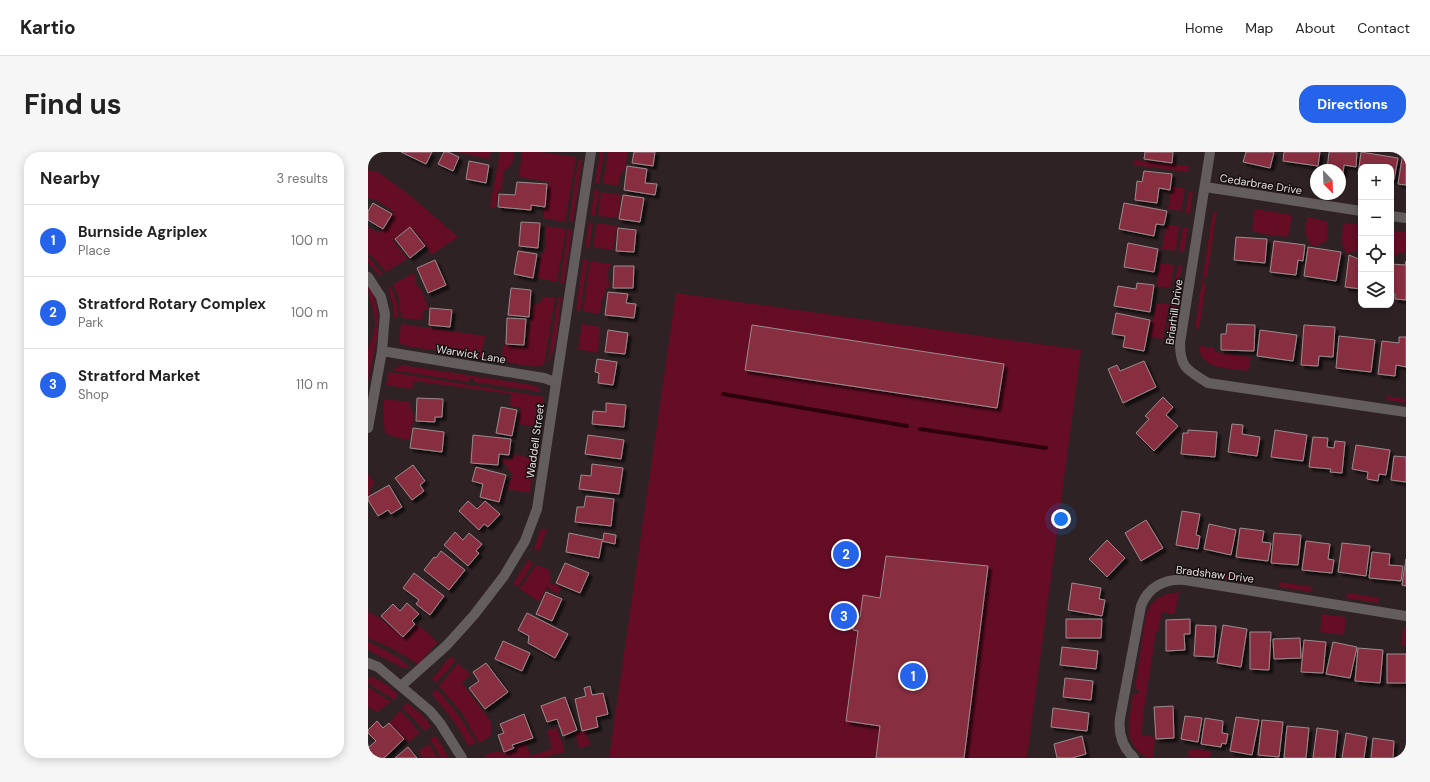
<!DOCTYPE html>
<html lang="en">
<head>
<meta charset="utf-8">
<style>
  :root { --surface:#fff; --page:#f6f6f6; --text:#222; --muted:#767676; --line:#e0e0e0; --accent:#2563eb }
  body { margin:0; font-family:"DM Sans",sans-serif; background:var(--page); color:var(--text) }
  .controls { position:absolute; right:12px; top:12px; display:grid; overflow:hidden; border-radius:8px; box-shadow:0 2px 10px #0003 }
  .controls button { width:36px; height:36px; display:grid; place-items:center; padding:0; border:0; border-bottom:1px solid var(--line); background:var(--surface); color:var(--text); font:20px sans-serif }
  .compass { position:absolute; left:942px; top:12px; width:36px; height:36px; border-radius:50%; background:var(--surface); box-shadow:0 2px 10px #0003; rotate:157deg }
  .you { position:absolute; left:693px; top:367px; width:14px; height:14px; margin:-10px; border:3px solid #fff; border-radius:50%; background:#1a73e8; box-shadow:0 0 0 6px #1a73e833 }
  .badge { display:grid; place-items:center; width:26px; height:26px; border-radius:50%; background:var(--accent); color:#fff; font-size:13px; font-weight:700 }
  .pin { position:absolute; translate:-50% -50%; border:2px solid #fff; box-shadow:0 1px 4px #0006 }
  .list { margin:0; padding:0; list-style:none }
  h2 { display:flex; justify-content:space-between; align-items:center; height:52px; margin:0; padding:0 16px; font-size:17px }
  h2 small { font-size:13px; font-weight:400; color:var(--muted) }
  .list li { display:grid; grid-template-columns:26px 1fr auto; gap:12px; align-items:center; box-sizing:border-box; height:72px; padding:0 16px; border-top:1px solid var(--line) }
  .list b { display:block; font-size:15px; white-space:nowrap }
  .list p { margin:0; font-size:13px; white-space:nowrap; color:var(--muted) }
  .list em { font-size:13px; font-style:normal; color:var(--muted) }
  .icon { flex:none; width:22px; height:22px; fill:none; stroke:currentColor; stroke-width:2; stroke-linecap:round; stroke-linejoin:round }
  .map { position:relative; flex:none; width:1038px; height:606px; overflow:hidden; border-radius:16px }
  header { display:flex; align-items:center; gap:24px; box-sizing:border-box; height:56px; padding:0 20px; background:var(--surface); border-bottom:1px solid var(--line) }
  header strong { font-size:19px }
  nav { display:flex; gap:22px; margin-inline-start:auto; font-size:14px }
  .intro { display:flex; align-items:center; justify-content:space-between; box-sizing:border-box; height:96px; padding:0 24px }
  h1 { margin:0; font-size:28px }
  .button { padding:10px 18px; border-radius:16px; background:var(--accent); color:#fff; font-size:14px; font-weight:700 }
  main { display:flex; gap:24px; padding:0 24px }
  aside { flex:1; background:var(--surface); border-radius:16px; box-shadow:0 2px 10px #0003 }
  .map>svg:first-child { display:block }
</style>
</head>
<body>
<header>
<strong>Kartio</strong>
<nav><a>Home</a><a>Map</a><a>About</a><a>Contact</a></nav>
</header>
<div class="intro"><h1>Find us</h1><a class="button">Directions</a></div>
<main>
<aside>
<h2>Nearby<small>3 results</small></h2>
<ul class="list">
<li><span class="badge">1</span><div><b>Burnside Agriplex</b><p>Place</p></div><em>100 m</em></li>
<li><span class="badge">2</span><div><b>Stratford Rotary Complex</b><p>Park</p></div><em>100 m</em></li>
<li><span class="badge">3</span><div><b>Stratford Market</b><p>Shop</p></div><em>110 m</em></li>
</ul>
</aside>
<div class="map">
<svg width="1038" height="606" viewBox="0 0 1038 606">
  <defs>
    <filter id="shadow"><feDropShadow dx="3.5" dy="3.5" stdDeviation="1" flood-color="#0009"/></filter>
  </defs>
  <rect width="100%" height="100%" fill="#2f2224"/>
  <g fill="#650d25">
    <path d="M89,0H123L121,7Z"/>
    <path d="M132,0H146L144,12L136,19L133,39L130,38L128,55H122Z"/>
    <path d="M154,0H173L208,5L197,70L175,66L181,30L151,25Z"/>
    <path d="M232,0H236L231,32L227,31Z"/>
    <path d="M240,0H260L256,20L253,21L250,34L235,31Z"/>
    <path d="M212,6L214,9L205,70L201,69L210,9Z"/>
    <path d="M767,8L821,14L820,20L765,13Z"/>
    <path d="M0,18L12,21L45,46L90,85L63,103L56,91L42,74L25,88L39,107L18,120L8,108L0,102V75L11,81L26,60L10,49L0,46Z"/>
    <path d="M804,34L817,37L813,59L800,57Z"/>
    <path d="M226,38L231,39L227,63H223Z"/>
    <path d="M821,39H825L822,61H817Z"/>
    <path d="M233,40L253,43L250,66L230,64Z"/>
    <path d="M887,57L924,63L920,85L894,82L884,78Z"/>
    <path d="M847,59L849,60L848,65L839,125H836L835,131L838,132L831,177L827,175L844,65Z"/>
    <path d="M940,65L960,70L959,88L956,91L954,90L950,94L943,93C937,82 935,77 940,65Z"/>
    <path d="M221,70L225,71L221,95H217Z"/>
    <path d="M229,71L249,74L245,98L225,95Z"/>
    <path d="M975,71L993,73V99L978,101L974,91Z"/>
    <path d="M798,73L811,74L808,99L794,97Z"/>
    <path d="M178,74L198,77L189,130L170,126L171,109L177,97L178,84Z"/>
    <path d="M815,75H820L816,100H811Z"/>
    <path d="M200,77L204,78L196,131H192Z"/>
    <path d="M1023,78L1038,80V99L1029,103L1023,102Z"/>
    <path d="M0,105L15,122L12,124L0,111Z"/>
    <path d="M215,108H220L212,159L208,158Z"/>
    <path d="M222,109L243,112C237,122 241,125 241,135L237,137L236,146L234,147L232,162L215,159Z"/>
    <path d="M792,111L806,113L802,136L788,134Z"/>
    <path d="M810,113L814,114L810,136H806Z"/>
    <path d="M46,121L49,134L54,139L61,158H56L54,168L33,166L31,147L25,132Z"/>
    <path d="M0,134C20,163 5,199 0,230C0,220 0,208 0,198C2,190 6,183 7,174C8,159 0,147 0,134Z"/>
    <path d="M23,134L29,152L30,165H26L25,153L20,135Z"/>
    <path d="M308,141L713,198L659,606H241Z"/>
    <path d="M175,145L187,146L176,213C167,217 144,211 134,209L135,193L158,195L165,153L173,150Z"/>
    <path d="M190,145L193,146C192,158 188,203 180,210Z"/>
    <path d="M804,150L809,151L803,188L798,187Z"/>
    <path d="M788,151L801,152L795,187L781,185Z"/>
    <path d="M33,172L117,184L113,205L38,194L31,191Z"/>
    <path d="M214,172L232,175L230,201L210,197Z"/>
    <path d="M832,194L846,196L847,200L883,205L880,219C864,216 829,218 832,194Z"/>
    <path d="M33,213L159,232L168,234L174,240L106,230V227L102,226L101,230L24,218Z"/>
    <path d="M21,220L176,245L172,275L150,272L153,256L142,254L143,242L46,229L44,237L18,233Z"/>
    <path d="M1018,244L1038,247V251L1019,248Z"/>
    <path d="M16,247L41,250L46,265L41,288L23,284L17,281L15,261Z"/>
    <path d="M145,302L167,307L166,317H162L160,321L164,322L162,341L139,337L145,322C140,319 140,314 135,311V306L144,308Z"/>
    <path d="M0,322L7,331L2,337L3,342L0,344Z"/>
    <path d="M173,377L179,378L171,399L166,397Z"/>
    <path d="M160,408L165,411L150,435L145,432Z"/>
    <path d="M168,413L182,418L181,422L183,425L182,431L194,435L190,442L182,438L181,435H179L171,450L152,437Z"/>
    <path d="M845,419L879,425L877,430L845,425Z"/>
    <path d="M911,430L945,435L943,440L911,435Z"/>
    <path d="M811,440L807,462L794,460L790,480H788L775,563L774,583L787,585L785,606C773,606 762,592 761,580C760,571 764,552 765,542H770L771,538L767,536L778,463C784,447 794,442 811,440Z"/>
    <path d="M979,441L1011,446L1010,451L978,446Z"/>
    <path d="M0,460L10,465L36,485L49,472L70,490L50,512L21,495L0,486Z"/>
    <path d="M954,462L978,465L976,483L952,480Z"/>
    <path d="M1035,476H1038V494H1033Z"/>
    <path d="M0,489L31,506L43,516H37L33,515L0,498Z"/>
    <path d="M82,505L88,508L68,531L64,527Z"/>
    <path d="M90,511L99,519L102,523L94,531L124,571L122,585L111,591L94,561L71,534Z"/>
    <path d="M3,524L19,533L30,542L26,548L0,531V527Z"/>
    <path d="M0,535L23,550L9,560L0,555Z"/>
    <path d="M68,537C84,553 96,571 108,591L100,594C92,575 79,560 66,545L64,542Z"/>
    <path d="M39,551L54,563L63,574L57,579L34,555Z"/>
    <path d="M32,558L52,581L40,590L21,571Z"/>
    <path d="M189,576L197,600L174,606H118L117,603L129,599L136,601L148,598V594L159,592L162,604L184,597L179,578Z"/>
    <path d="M218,578L222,593L211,596L207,581Z"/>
    <path d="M68,584L81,606H73L62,587Z"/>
    <path d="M61,592L69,605V606H54L52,602V598Z"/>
    <path d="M821,597L843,599L842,606H820Z"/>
  </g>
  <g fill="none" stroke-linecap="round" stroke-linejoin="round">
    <g stroke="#2d010b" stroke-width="4">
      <path d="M355,242L539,274"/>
      <path d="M552,277L678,296"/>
    </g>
  </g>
  <g fill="#872e40" stroke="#9b8b8d" filter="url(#shadow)">
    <path d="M33,0H64L58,12Z"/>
    <path d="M76,0H80L91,5L85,19L70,12Z"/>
    <path d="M266,0H287L285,14L264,11Z"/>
    <path d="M777,0H805L804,11L776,7Z"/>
    <path d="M878,0H906L902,16L875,10Z"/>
    <path d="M916,0H952L950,14L915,9Z"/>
    <path d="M961,0H989L988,15L976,13L975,22L972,21V18H959Z"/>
    <path d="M993,0L1030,6L1026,28H1023V15H993V23H990Z"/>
    <path d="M1035,0H1038V33L1030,32Z"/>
    <path d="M101,9L121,13L118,31L98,27Z"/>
    <path d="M259,14L279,17L277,31L289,32L287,43L256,38Z"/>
    <path d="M776,19L804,22L802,38L791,36L789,51L767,48L769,29L774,30Z"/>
    <path d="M149,30L179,32L177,55L163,53V58L130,55L131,42L147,43Z"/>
    <path d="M255,43L276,46L272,70L251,67Z"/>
    <path d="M5,51L24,62L15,77L0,68V59Z"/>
    <path d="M756,51L799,59L796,73L788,72L786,84L751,77Z"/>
    <path d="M153,70L172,71L170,96L151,94Z"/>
    <path d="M42,75L57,94L42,106L27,87Z"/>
    <path d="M250,76L268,78L266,100L248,99Z"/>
    <path d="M868,85L899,87L897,111L866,108Z"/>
    <path d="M906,89L937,93L935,109L930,108L928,123L902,120Z"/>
    <path d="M760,91L790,97L786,120L756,115Z"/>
    <path d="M940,95L973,100L968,129L936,124Z"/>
    <path d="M150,99L169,102L165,126L146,122Z"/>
    <path d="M981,103L993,108V137L977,135Z"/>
    <path d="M67,108L78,133L60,141L49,116Z"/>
    <path d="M1038,109V148L1027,147V142L1023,141V112L1037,113Z"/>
    <path d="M246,114H266L265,136H245Z"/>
    <path d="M769,131L786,133L782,160L746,154L750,134L768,137Z"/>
    <path d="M143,136L163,138L161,165L140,163Z"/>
    <path d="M240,140L260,142L258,151L268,152L266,166L237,163Z"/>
    <path d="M62,156L84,158L82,175L61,173Z"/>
    <path d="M748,161L782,168L776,199L755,195L757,184L744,182Z"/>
    <path d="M139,166L158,167L156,193L138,192Z"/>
    <path d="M859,172L887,173L886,199L853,198V182H858Z"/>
    <path d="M384,173L636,212L629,256L377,218Z"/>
    <path d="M936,173L967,175L965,205L951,204L950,214L933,213Z"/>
    <path d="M240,178L260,181L257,202L237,200Z"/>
    <path d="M892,178L929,183L925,209L889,204Z"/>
    <path d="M971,184L1007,188L1003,220L968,216Z"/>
    <path d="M1031,185H1038V215L1028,213L1027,224L1010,222L1014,189L1031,191Z"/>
    <path d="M229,207L249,210L245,233L230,231L231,221L227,220Z"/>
    <path d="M776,209L788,235L755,251L740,217L749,213L752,219Z"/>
    <path d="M795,245L805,255L798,263L810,274L786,299L768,281L781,267L777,264Z"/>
    <path d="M49,246L75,247L74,265H67V270L48,269Z"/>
    <path d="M238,251L258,253L256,275L224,272L225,259L238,260Z"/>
    <path d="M133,255L149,258L144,284L128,281Z"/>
    <path d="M864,272L875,273L874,282L892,285L889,304L860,300Z"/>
    <path d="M45,276L76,280L74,300L42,296Z"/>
    <path d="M820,278L849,280L847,305L813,302L815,281H820Z"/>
    <path d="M907,278L939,283L935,309L903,305Z"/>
    <path d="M105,283L143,287L141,303L131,302L130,313L103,311Z"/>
    <path d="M220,283L256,288L253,307L217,302Z"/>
    <path d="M945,285L960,286L959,295L966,296L967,289L977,290L974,321L962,320L963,317L941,315Z"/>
    <path d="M988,293L1022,298L1018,323L1011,322L1010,329L999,327L1000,320L984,317Z"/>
    <path d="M1026,304L1038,305V330L1023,328Z"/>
    <path d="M224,312L255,316L251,342L211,337L213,323L223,324Z"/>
    <path d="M45,313L57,329L52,333L56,339L44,348L27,326Z"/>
    <path d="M108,315L138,323L131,350L112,345L115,332L104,329Z"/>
    <path d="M21,333L34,355L23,362L20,358L10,364L0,348V345Z"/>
    <path d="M218,344L246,347L243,374L207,370L209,355H216Z"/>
    <path d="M100,349L109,357L117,349L132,362L120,375L116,372L111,378L91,359Z"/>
    <path d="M814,359L832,362L828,383L832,384L830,397L808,393Z"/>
    <path d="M778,368L795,396L773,409L757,381Z"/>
    <path d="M841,372L868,378L863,403L836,397Z"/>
    <path d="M872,376L896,379L894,390L903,391L900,409L868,405Z"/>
    <path d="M87,380L95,388L101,381L114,392L108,399L111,401L100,414L76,393Z"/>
    <path d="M201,381L235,388L236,381L248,383L247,392L234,389L231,406L198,400Z"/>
    <path d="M906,381L933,383L930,413L903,411Z"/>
    <path d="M739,388L757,406L739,425L721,407Z"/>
    <path d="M938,389L962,392L960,407L966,408L964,421L934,418Z"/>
    <path d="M974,391L1002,394L998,424L970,420Z"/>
    <path d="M73,399L97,418L81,438L56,418L66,405L68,406Z"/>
    <path d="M1004,400L1022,402L1021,413L1035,414L1033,429L1001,426Z"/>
    <path d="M518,404L620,414L596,606H508L512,574L478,569L490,479L485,478L487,465H492L495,443L512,446Z"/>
    <path d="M1038,407V434L1034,433Z"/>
    <path d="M197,411L221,421L212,441L188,431Z"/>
    <path d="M46,421L76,444L62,463L48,452L51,448L35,436Z"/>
    <path d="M704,431L733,436L731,447L737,448L734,464L700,458Z"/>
    <path d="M178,440L194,447L184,469L168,462Z"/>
    <path d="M39,451L51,462L44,469L47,472L35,485L13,464L25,452L32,459Z"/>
    <path d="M159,461L200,482L187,506L160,491L161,484L150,478Z"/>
    <path d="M698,467H734L733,486H698Z"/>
    <path d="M822,467V482H816L817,498L798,499V468Z"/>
    <path d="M828,473L848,474L846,505L826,504Z"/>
    <path d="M855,473L879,477L873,515L849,511Z"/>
    <path d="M882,480H903L901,518L882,517Z"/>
    <path d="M932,486L933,506L906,507L905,487Z"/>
    <path d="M936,488L958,490L955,521L933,520Z"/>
    <path d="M135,489L162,501L154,519L127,507Z"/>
    <path d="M965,490L989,495L982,526L958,522Z"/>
    <path d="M694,495L730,499L728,517L692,513Z"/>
    <path d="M990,496L1015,498L1012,531L987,529Z"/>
    <rect x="1019" y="502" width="19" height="29"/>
    <path d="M118,511L140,540L117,557L101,536L111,529L105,520Z"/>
    <path d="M697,526L725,529L723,548L695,545Z"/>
    <path d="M222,534L224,543L235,541L240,562L228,565L230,575L214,579L207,547L218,544L216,536Z"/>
    <path d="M197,545L209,578L195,584L189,567L179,570L173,554Z"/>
    <path d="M805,554L806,586L788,587L786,555Z"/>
    <path d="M685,556L721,561L719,579L683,575Z"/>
    <path d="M156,562L165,586L144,593L146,596L136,600L130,583L136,581L132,572Z"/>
    <path d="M817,564L834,566L830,590L813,587Z"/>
    <path d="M868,565L891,568L884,603L862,599Z"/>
    <path d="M837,566L855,569L854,581L860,582L858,592L854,591L853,595L833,592Z"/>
    <path d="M894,568L915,570L911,605L890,603Z"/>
    <path d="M9,569L15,576L21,571L36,587L16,606H8L0,598V596L8,589L0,581V578Z"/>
    <path d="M919,574L941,576L938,606H916Z"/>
    <path d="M949,576L970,579L967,606H945Z"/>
    <path d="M978,581L999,585L996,606H974Z"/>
    <path d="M714,584L718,602L704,606H689L686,592Z"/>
    <path d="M1005,586L1026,589L1025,606H1003Z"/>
    <path d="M40,595L49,606H27Z"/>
  </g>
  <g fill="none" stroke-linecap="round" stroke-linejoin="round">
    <g stroke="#645d5e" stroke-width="10">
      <path d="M842,0L812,191C812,217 820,218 840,231L1038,260"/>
      <path d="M837,35L993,59"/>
      <path d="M1023,64L1038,66"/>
      <path d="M0,125L13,145L17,162L14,199L0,276"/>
      <path d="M14,199L176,226L187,230"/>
      <path d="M0,511L10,515L62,559L72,571L94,606"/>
      <path d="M33,534L79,493L106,463L136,424L157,389L169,357L223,0"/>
      <path d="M766,606C754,595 750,582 752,566L773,454C780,435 797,426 817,428L1038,464"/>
    </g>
  </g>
  <g text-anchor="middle" stroke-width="3" stroke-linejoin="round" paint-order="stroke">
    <g font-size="11" fill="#e9e0e1" stroke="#130e0e">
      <text transform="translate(893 32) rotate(9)" y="4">Cedarbrae Drive</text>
      <text transform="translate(806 160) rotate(-82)" y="4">Briarhill Drive</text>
      <text transform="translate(103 202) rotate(9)" y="4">Warwick Lane</text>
      <text transform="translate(167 289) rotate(-82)" y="4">Waddell Street</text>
      <text transform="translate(847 422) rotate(7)" y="4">Bradshaw Drive</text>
    </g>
  </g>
</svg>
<div class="controls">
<button>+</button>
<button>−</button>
<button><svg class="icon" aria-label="locate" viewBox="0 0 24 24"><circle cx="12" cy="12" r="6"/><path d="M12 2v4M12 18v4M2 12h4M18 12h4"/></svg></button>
<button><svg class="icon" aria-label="layers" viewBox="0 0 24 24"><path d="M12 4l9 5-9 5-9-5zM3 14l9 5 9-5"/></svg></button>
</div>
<svg class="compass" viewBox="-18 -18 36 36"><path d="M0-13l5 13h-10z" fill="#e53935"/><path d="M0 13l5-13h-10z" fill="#767676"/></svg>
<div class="you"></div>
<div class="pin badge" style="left:545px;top:524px">1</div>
<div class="pin badge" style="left:478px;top:402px">2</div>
<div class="pin badge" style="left:476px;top:464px">3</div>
</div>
</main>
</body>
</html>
